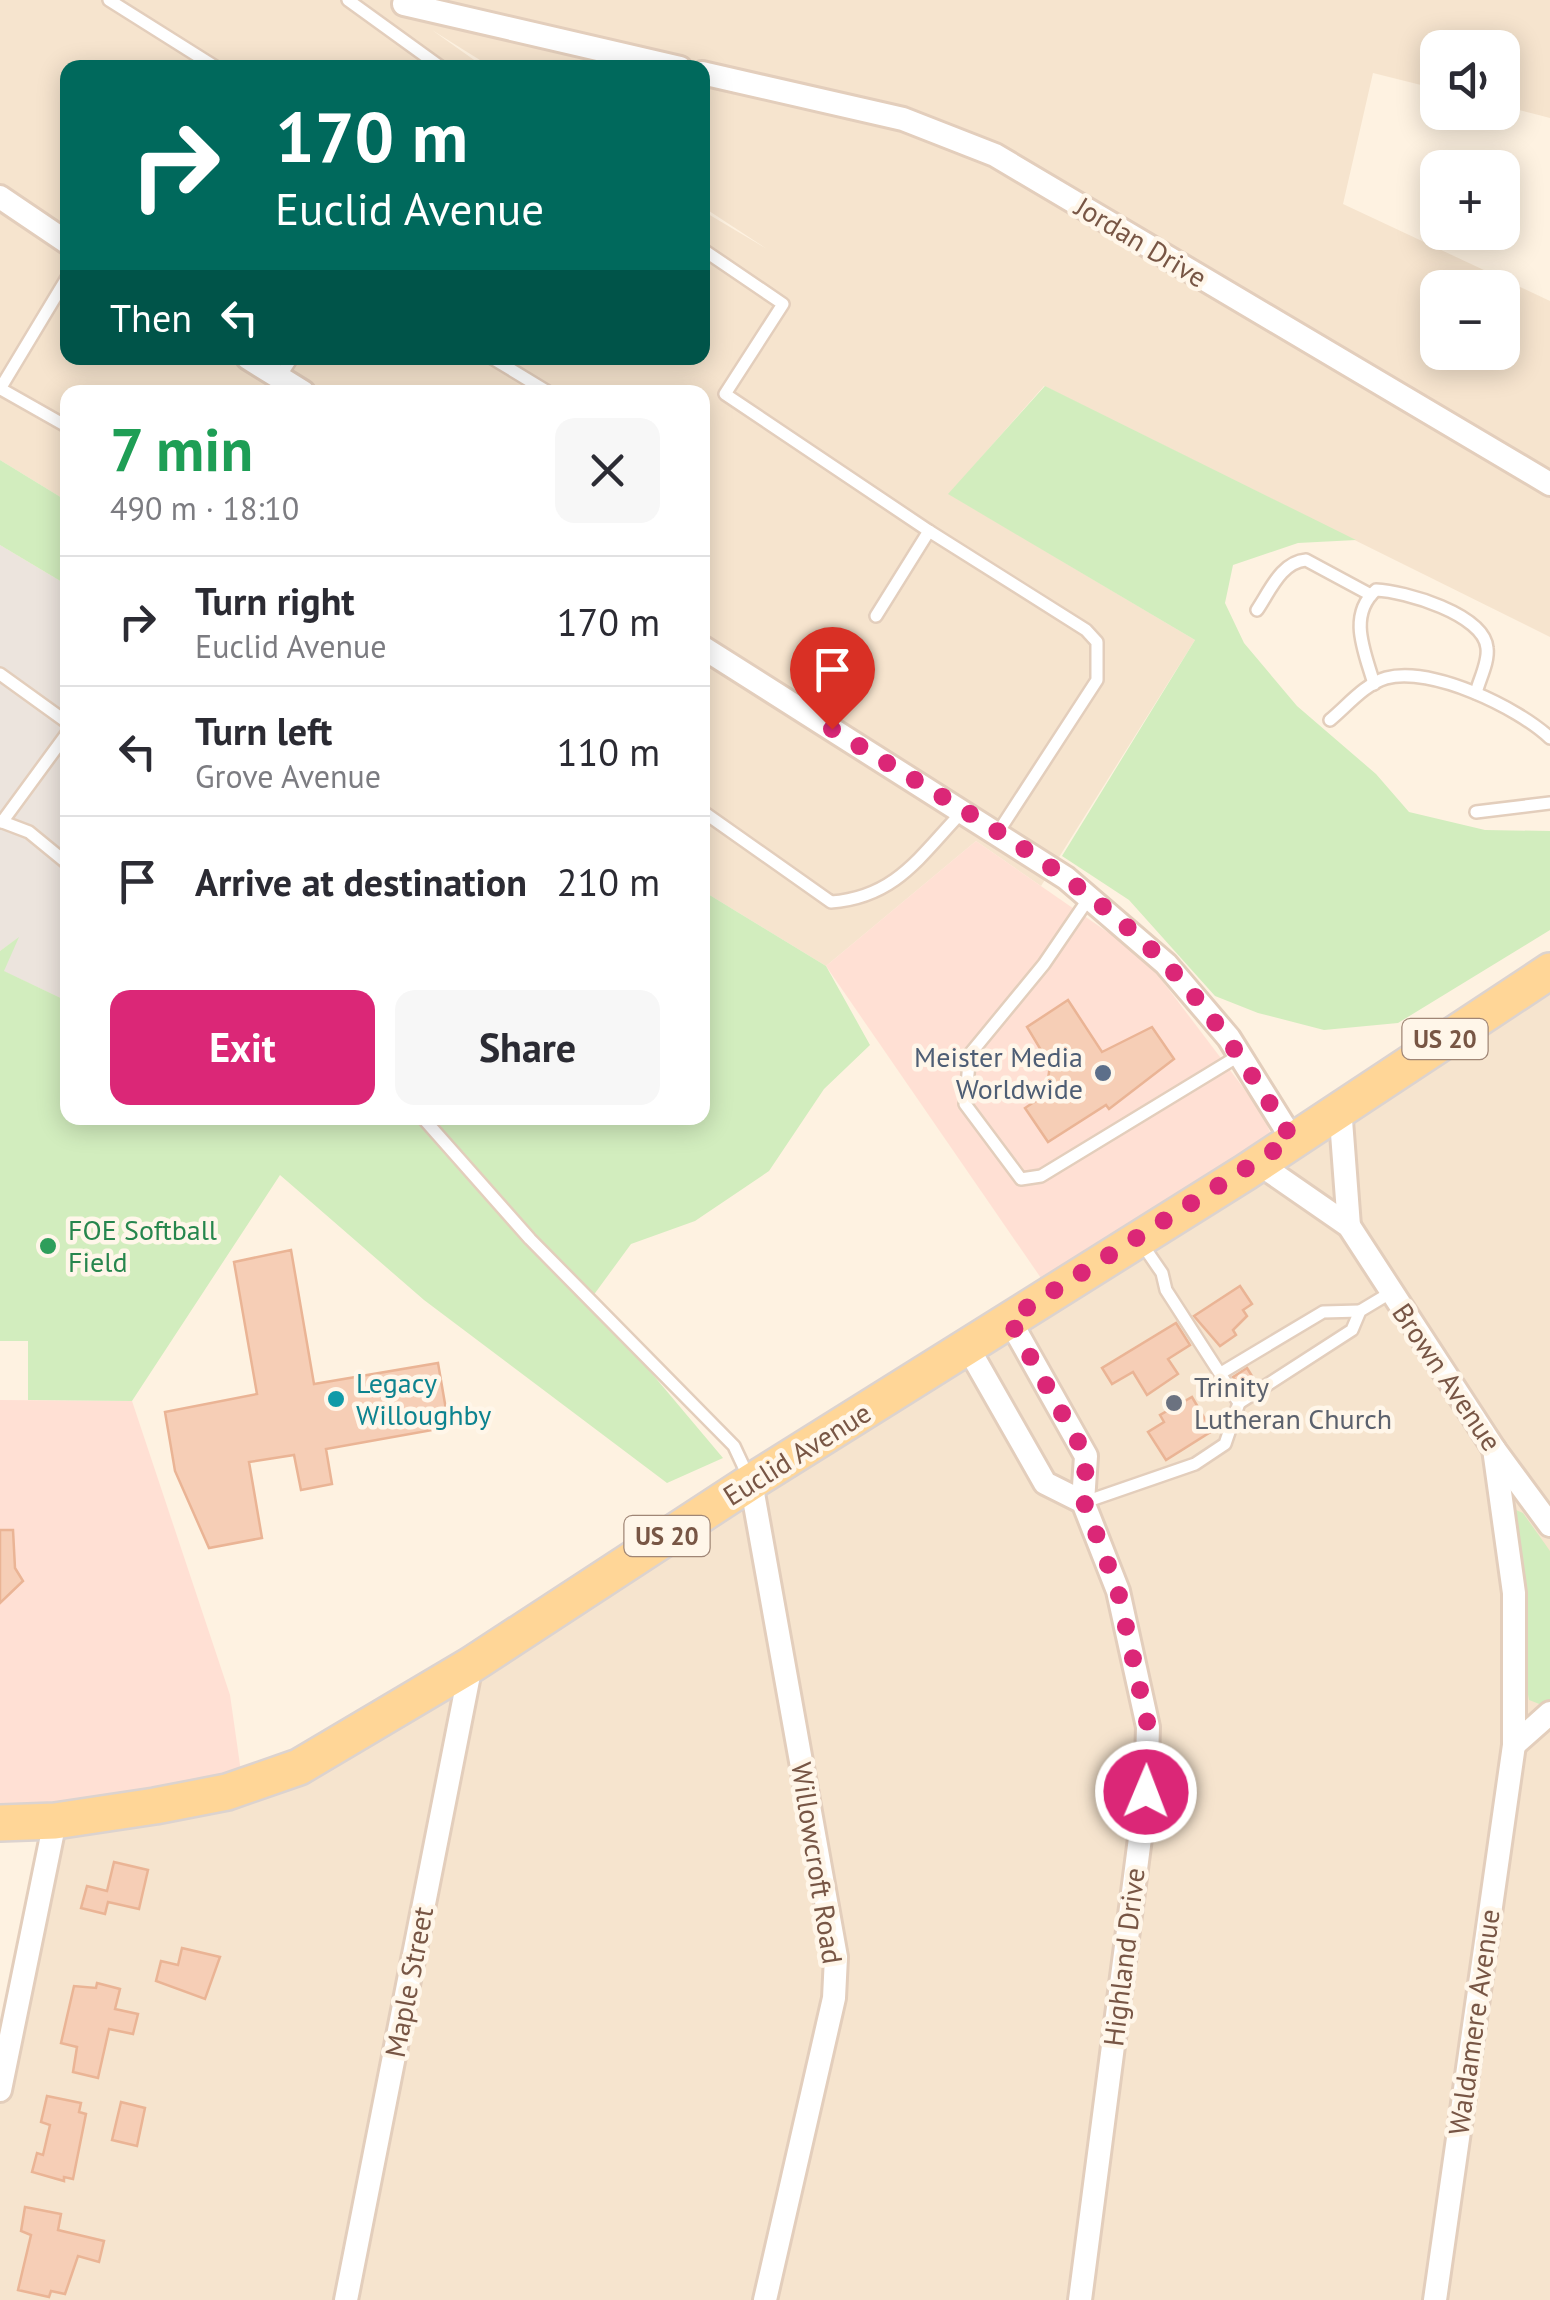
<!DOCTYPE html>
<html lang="en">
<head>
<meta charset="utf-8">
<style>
	:root { --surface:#fff; --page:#f7f7f7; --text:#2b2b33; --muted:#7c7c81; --line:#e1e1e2; --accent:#db2777 }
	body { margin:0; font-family:"PT Sans",sans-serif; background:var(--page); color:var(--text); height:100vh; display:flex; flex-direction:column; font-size:38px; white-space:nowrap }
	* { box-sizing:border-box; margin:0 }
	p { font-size:32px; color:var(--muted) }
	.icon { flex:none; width:55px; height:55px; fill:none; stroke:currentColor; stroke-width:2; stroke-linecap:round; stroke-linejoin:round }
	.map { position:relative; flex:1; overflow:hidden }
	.details { position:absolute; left:60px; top:385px; width:650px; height:740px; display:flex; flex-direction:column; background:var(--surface); border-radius:20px; box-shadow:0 5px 25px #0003 }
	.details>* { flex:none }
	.banner { position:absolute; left:60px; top:60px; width:650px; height:305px; border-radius:20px; box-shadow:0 5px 25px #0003; background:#00695c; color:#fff; overflow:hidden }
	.controls { position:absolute; left:1420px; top:30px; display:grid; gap:20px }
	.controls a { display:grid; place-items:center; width:100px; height:100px; border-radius:20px; background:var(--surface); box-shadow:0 5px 25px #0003; font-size:50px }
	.pin { position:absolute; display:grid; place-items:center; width:85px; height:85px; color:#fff; margin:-102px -42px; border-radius:50% 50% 50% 0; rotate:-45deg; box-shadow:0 0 10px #0007 }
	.pin .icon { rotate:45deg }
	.me { position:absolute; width:110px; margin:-55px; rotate:1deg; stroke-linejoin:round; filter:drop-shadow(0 0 8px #0008) }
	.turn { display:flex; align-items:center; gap:35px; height:210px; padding:0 50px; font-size:45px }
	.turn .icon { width:130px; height:130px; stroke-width:2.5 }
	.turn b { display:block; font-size:70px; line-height:85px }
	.then { display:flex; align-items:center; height:95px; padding:0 50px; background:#0003; gap:20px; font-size:38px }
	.round { display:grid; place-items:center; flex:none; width:105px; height:105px; border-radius:20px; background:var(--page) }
	.headline { display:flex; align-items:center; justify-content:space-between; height:170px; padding:0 50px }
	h1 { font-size:60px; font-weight:600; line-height:75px; color:#1e9e55 }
	.primary-button { display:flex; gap:20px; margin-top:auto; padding:20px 50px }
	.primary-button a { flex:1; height:115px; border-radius:20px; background:var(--accent); color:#fff; font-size:40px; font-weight:600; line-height:115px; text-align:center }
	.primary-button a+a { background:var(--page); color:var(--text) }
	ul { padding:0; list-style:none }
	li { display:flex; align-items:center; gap:30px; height:130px; padding:0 50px; border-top:2px solid var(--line) }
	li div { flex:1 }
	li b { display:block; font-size:38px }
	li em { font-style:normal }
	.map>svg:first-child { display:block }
	.residential { fill:#f6e4ce; fill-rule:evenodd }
	.commercial { fill:#ffe0d4 }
	.industrial { fill:#ece4dd }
	.green { fill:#d2edbe }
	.building { fill:#f6ceb6; stroke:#eab495; stroke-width:2.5 }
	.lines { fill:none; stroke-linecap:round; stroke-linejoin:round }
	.service-casing { stroke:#e3cebc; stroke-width:16 }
	.minor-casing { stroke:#e3cebc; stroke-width:28 }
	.primary-casing { stroke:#dcd3cf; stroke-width:40 }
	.service { stroke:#fff; stroke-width:11 }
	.minor { stroke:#fff; stroke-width:22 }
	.primary { stroke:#ffd697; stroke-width:35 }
	.route { stroke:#db2777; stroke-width:18; stroke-dasharray:0 32.4 }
	.service-dot { fill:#5c6f8a; stroke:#fff6e9; stroke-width:4 }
	.leisure-dot { fill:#2e9e5b; stroke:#fff6e9; stroke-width:4 }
	.culture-dot { fill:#0f9aa8; stroke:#fff6e9; stroke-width:4 }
	.worship-dot { fill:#6b7280; stroke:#fff6e9; stroke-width:4 }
	.labels { text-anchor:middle; stroke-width:9; stroke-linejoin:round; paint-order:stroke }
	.shield { fill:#fff6e9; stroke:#a08676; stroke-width:2.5 }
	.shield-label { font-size:25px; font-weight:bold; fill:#785645 }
	.street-label { font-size:28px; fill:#785645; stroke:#fff6e9 }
	.service-label { font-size:28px; fill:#4e5e75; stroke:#fff6e9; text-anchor:end }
	.leisure-label { font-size:28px; fill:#27864d; stroke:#fff6e9; text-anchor:start }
	.culture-label { font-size:28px; fill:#0d838f; stroke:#fff6e9; text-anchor:start }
	.worship-label { font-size:28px; fill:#5b616d; stroke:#fff6e9; text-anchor:start }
</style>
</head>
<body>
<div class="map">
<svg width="1550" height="2300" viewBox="0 0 1550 2300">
	<rect width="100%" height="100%" fill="#fef2e1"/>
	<g class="residential">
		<path d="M0,0H1550V118L1503,106L1502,48H1438L1437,89L1373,73L1343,204L1550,301V637L1044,386L949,494L1195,640L1041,886L976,841L826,966L703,891L702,392H68L67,501L0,460ZM432,30L491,67L702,68L703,207L767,249L703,211L702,358H68V68L484,67ZM1438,288H1502V352H1438Z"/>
		<polygon points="1550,977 1550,2300 0,2300 0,2056 59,1826 227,1795"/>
	</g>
	<g class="commercial">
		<polygon points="976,841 1145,958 1261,1111 1273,1139 1043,1281 826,966"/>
		<polygon points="0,1400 132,1401 230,1695 242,1779 0,1814"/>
	</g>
	<polygon class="industrial" points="0,545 67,585 67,1001 3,971 17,939 0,951"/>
	<g class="green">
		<polygon points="1045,386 1356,540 1298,543 1233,565 1225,603 1244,643 1297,706 1376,774 1409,812 1485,830 1550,831 1550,930 1398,1023 1324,1030 1258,1013 1215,996 1129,900 1062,856 1195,640 948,494"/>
		<polygon points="0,460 67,501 67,585 0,545"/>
		<polygon points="703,891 826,966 870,1045 824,1089 769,1171 695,1221 631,1244 590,1300 723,1458 667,1483 424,1300 280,1175 132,1401 28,1400 28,1341 0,1341 0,951 19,937 4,971 67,1001 68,1118 702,1118"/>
		<polygon points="1516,1510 1523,1513 1550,1551 1550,1702 1542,1705 1529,1700 1527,1689 1528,1609 1514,1527"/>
	</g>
	<g class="building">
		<polygon points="1068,1000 1102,1052 1152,1027 1174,1059 1109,1109 1106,1105 1048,1142 1025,1108 1046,1094 1050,1065 1027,1027"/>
		<polygon points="291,1250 314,1384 438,1363 449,1427 326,1449 332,1484 301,1490 294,1455 249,1462 262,1538 209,1548 175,1471 165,1412 257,1394 234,1262"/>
		<polygon points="1240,1286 1252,1304 1243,1310 1247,1316 1233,1330 1236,1335 1220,1346 1194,1316"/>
		<polygon points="1176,1323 1190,1345 1168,1359 1178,1374 1147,1395 1133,1372 1112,1384 1102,1368"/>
		<polygon points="1247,1368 1255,1381 1242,1390 1233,1377"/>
		<polygon points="1192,1397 1212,1431 1166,1460 1148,1432 1164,1422 1160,1415"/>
		<polygon points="0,1530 13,1530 15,1568 23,1581 0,1603"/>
		<polygon points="114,1862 148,1870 139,1909 108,1902 105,1914 81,1908 87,1886 107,1891"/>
		<polygon points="182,1948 220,1957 205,1999 156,1981 161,1961 178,1965"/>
		<polygon points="97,1983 120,1989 115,2009 138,2014 133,2034 109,2029 98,2078 73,2072 77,2047 61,2043 74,1986 96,1988"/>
		<polygon points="47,2096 81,2103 79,2112 86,2114 73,2179 64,2177 64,2181 32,2172 37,2153 43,2155 50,2125 41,2122"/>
		<polygon points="121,2102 145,2108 137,2146 112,2140"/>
		<polygon points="25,2207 61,2214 58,2230 104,2241 99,2262 78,2256 65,2294 51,2291 49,2297 18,2290 31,2235 21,2231"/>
	</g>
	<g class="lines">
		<g class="service-casing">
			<g id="service">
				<polyline points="109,0 217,68"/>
				<polyline points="348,0 442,68"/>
				<polyline points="702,249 783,304 725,394 929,531 1086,630 1097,642 1097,680 997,834"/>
				<polyline points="492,358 548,392"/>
				<polyline points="279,378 292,358"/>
				<polyline points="0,389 68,276"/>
				<polyline points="1,389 68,427"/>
				<path d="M1257,610C1270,591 1281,562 1306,560L1371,595"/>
				<polyline points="876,616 929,531"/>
				<polyline points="0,674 68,723"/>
				<path d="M1374,684C1365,652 1347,616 1376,590C1404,591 1484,614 1487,648C1489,662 1479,680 1476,693"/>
				<path d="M1330,720C1347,706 1365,684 1386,678C1431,666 1517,707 1550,738"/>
				<path d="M702,811L831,902C896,897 920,856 962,812"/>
				<polyline points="1476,812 1550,803"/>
				<polyline points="0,821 29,832 68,864"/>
				<polyline points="2,822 68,732"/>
				<polyline points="1089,898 1044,964 970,1054 965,1104 1021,1179 1041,1176 1240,1055"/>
				<polyline points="423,1118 530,1239 734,1446 748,1476"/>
				<polyline points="1140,1241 1162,1273 1166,1290 1239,1403 1352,1330 1360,1311 1390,1293"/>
				<polyline points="1221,1373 1323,1312 1360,1311"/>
				<polyline points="1085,1502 1195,1464 1225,1444 1239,1403"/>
			</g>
		</g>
		<g class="minor-casing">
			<g id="minor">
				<polyline points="404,4 680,68"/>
				<polyline points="702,73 903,119 995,155 1550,484"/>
				<polyline points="0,197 68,243"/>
				<polyline points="248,358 303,392"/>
				<polyline points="702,647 1066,878 1166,964 1229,1038 1292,1139"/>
				<polyline points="1340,1107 1349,1226"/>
				<polyline points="1258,1163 1349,1226 1494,1449 1550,1525"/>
				<polyline points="1009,1319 1086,1456 1083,1502 1118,1591 1148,1727 1146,1792 1080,2300"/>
				<polyline points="967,1346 1045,1483 1083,1502"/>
				<polyline points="751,1482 836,1957 834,1998 765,2300"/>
				<polyline points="1514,1745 1550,1713"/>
				<polyline points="0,2090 55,1821"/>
				<polyline points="346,2300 471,1665"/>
				<polyline points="1435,2300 1514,1745 1514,1593 1494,1449"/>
			</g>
		</g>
		<g class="primary-casing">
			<polyline id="primary" points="0,1823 55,1821 155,1806 227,1792 299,1767 471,1665 751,1482 1246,1172 1550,971"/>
		</g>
		<use href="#service" class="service"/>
		<use href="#minor" class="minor"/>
		<use href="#primary" class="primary"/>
	</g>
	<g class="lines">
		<path class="route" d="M832,729C946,801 1074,868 1168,966C1218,1019 1254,1078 1292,1139L1009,1319L1086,1456L1084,1502L1118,1591L1148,1726L1146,1792"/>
	</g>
	<circle class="service-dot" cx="1103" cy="1073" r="10"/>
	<circle class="leisure-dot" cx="48" cy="1246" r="10"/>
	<circle class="culture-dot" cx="336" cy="1399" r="10"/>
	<circle class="worship-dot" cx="1174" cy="1403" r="10"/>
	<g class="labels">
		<g class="shield">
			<rect x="1402.5" y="1019" width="85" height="40" rx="8"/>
			<rect x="624.5" y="1516" width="85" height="40" rx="8"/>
		</g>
		<g class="shield-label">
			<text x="1445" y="1048">US 20</text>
			<text x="667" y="1545">US 20</text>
		</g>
		<g class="street-label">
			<text transform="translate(1141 242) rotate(31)" y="10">Jordan Drive</text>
			<text transform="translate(1447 1377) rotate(56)" y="10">Brown Avenue</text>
			<text transform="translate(797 1454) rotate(-32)" y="10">Euclid Avenue</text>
			<text transform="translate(817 1863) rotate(81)" y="10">Willowcroft Road</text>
			<text transform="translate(1124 1957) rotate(-83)" y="10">Highland Drive</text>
			<text transform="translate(409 1982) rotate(-79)" y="10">Maple Street</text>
			<text transform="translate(1474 2022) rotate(-82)" y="10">Waldamere Avenue</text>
		</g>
		<g class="service-label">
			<text x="1083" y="1067">Meister Media<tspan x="1083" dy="32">Worldwide</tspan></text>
		</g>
		<g class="leisure-label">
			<text x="68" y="1240">FOE Softball<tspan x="68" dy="32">Field</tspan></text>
		</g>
		<g class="culture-label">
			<text x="356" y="1393">Legacy<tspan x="356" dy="32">Willoughby</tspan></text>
		</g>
		<g class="worship-label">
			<text x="1194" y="1397">Trinity<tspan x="1194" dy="32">Lutheran Church</tspan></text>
		</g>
	</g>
</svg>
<div class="controls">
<a><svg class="icon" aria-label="sound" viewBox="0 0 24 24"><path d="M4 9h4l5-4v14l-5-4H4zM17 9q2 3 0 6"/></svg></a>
<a>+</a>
<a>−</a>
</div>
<div class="pin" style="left:832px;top:729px;background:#d93025"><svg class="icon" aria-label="arrive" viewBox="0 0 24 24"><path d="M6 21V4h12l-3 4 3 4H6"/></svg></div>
<svg class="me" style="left:1146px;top:1792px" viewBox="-20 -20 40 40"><circle r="17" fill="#db2777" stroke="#fff" stroke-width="3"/><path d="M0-11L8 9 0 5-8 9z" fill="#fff"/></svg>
<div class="banner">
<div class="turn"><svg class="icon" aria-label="right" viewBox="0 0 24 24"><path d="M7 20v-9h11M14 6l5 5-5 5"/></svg><div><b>170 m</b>Euclid Avenue</div></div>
<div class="then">Then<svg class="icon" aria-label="left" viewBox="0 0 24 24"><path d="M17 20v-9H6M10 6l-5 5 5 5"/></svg></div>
</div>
<section class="details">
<div class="headline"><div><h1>7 min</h1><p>490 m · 18:10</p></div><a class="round"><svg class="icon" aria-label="close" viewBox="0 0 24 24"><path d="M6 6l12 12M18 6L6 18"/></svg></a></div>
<ul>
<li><svg class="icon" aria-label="right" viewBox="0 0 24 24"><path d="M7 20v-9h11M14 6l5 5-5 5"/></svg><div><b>Turn right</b><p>Euclid Avenue</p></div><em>170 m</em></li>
<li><svg class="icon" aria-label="left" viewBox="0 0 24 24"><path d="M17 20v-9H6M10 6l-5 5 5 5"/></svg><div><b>Turn left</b><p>Grove Avenue</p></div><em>110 m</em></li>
<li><svg class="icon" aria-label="arrive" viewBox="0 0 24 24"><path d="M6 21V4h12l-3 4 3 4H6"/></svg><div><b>Arrive at destination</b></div><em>210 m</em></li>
</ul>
<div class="primary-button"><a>Exit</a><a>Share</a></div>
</section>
</div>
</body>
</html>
